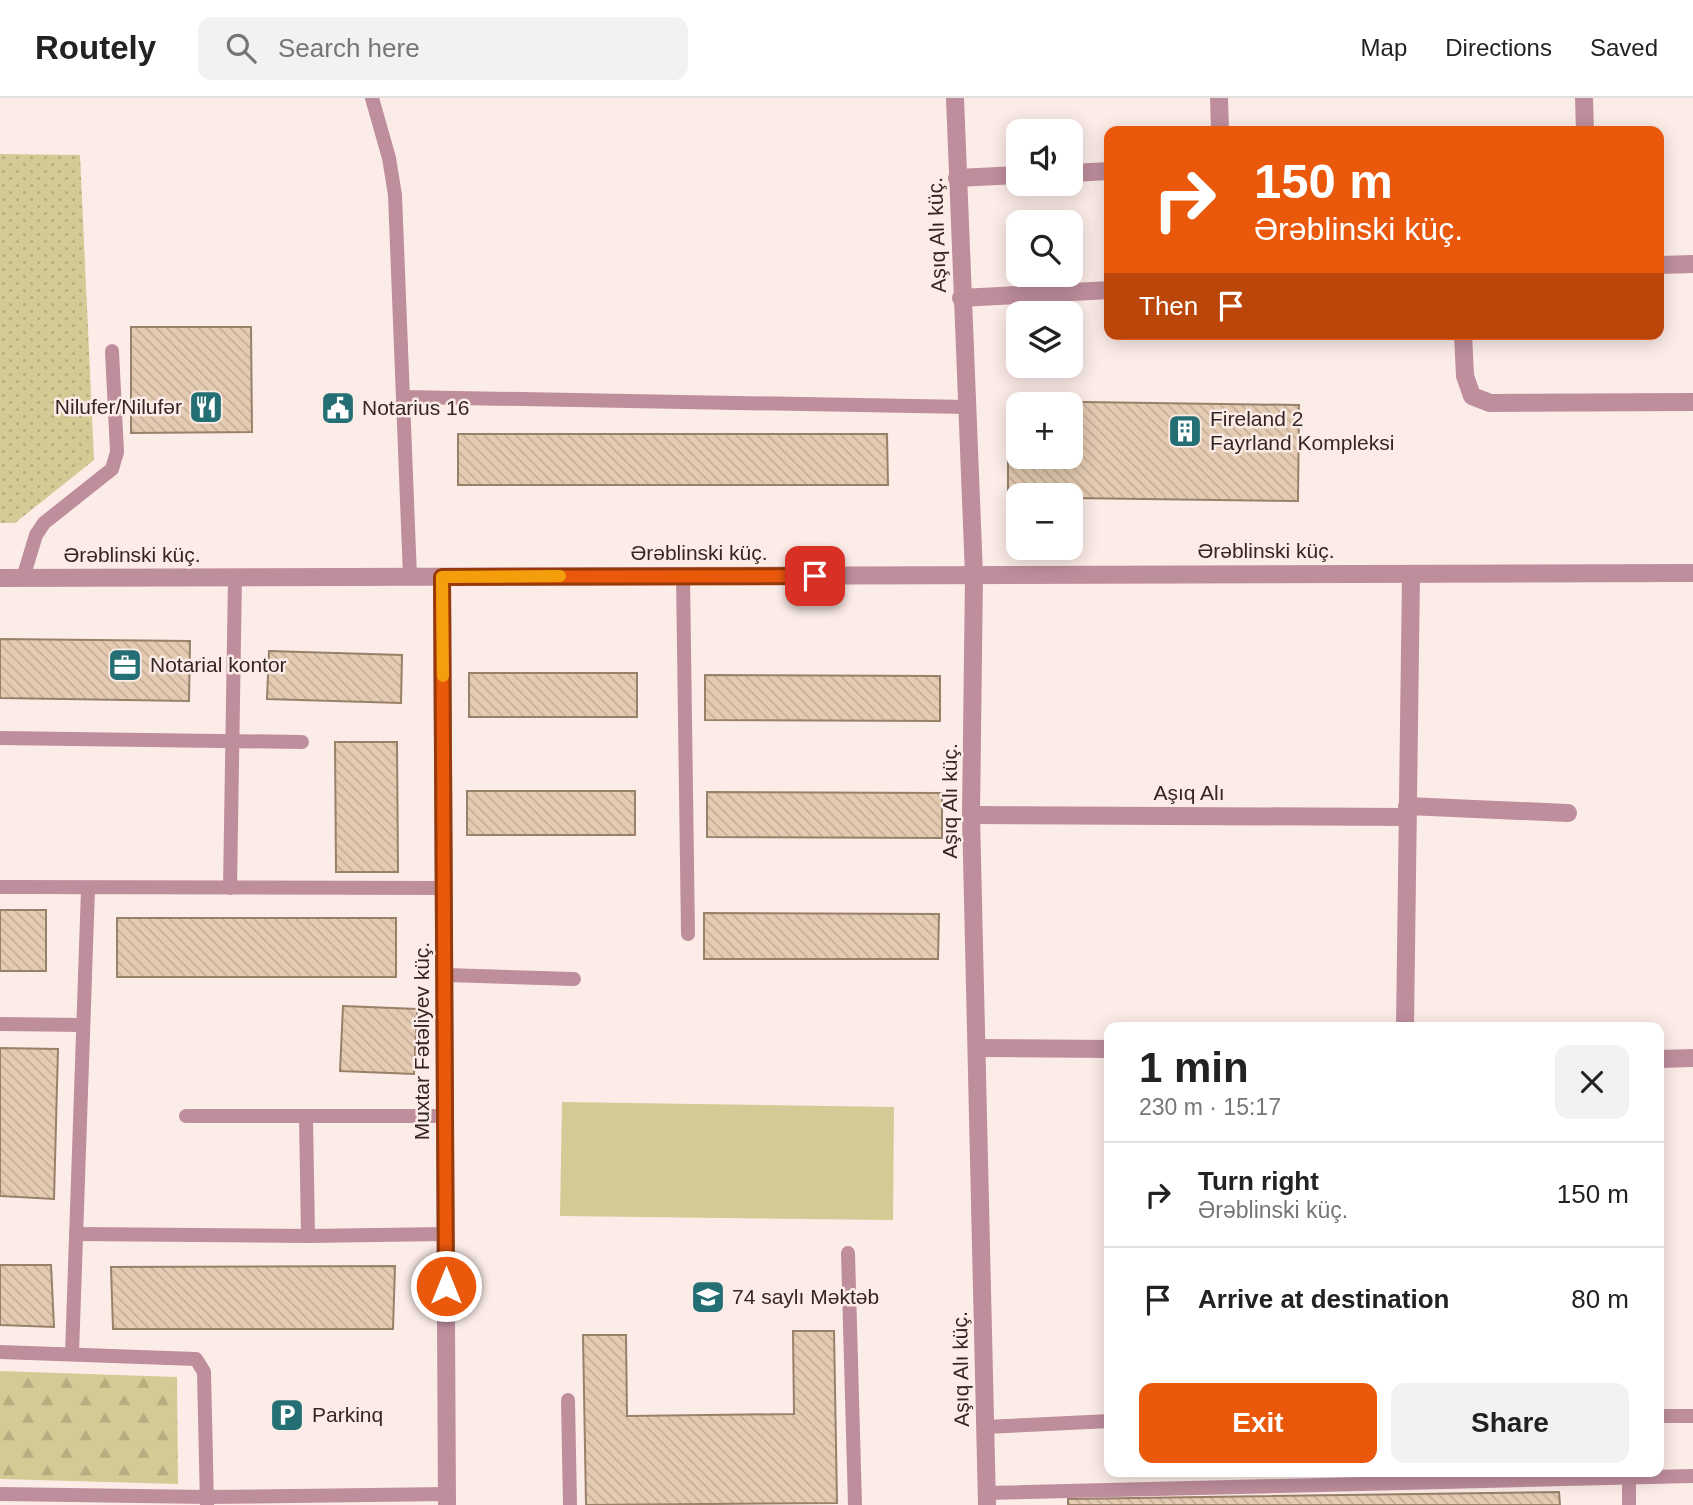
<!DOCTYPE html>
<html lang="en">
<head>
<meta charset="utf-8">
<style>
	:root { --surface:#fff; --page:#f2f2f2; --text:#222; --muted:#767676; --line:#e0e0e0; --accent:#ea580c }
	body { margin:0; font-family:Arial,sans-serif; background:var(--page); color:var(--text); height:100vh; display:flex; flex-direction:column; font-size:26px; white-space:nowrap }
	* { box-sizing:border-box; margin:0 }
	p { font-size:23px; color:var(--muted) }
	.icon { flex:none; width:38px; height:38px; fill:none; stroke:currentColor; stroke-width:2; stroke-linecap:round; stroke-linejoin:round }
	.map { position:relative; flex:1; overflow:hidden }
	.panel { position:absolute; left:1104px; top:924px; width:560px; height:455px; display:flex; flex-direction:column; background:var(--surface); border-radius:14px; box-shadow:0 4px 18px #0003 }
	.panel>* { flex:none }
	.top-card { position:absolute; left:1104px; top:28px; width:560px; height:214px; border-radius:14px; box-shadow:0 4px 18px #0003; background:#ea580c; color:#fff; overflow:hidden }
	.fabs { position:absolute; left:1006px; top:21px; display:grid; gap:14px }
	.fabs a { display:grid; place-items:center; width:77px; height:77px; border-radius:14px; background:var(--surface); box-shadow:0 4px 18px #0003; font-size:35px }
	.pin { position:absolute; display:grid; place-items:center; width:60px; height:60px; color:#fff; margin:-30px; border-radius:14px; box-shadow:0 4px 10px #0006 }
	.me { position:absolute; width:77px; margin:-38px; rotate:0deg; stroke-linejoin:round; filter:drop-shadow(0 0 5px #0008) }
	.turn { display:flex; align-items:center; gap:24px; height:147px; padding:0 35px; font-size:32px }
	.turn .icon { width:91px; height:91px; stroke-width:2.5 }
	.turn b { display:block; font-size:49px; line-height:60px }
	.then { display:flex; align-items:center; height:66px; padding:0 35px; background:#0003; gap:14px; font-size:26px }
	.round { display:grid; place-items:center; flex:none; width:74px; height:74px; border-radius:14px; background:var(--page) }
	.head { display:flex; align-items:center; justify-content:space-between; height:119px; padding:0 35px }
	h1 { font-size:42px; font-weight:600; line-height:52px }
	.action { display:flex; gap:14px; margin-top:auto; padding:14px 35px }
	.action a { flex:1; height:80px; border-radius:14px; background:var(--accent); color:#fff; font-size:28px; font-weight:600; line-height:80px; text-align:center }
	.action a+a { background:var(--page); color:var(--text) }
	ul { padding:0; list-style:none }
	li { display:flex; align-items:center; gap:21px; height:105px; padding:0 35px; border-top:2px solid var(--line) }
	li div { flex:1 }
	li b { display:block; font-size:26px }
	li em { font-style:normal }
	header { display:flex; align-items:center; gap:42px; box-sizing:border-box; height:98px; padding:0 35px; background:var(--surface); border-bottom:2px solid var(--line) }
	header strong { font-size:33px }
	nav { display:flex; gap:38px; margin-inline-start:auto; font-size:24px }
	.search { width:490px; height:63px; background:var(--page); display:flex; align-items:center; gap:18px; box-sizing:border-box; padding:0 24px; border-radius:14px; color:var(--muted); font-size:26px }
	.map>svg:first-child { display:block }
	.grass { fill:url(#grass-dots) }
	.forest { fill:url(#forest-firs) }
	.garden { fill:#d3cb95 }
	.building { fill:url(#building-back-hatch); stroke:#988069; stroke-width:2; fill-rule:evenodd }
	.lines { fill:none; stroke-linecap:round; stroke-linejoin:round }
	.lane { stroke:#bf8e9d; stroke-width:14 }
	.street { stroke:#bf8e9d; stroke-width:18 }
	.route-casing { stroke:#983908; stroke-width:18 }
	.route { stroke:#ea580c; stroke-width:12 }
	.slow { stroke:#f59e0b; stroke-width:12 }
	.labels { text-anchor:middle; stroke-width:5; stroke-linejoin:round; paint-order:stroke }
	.street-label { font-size:21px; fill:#342623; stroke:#fcece8 }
	.poi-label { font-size:21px; fill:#342623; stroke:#fcece8; text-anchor:start }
</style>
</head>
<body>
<header>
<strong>Routely</strong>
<div class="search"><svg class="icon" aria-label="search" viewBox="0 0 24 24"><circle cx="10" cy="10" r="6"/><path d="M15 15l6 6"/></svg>Search here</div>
<nav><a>Map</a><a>Directions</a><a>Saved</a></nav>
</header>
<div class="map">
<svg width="1693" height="1407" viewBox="0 0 1693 1407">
	<defs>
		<pattern id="grass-dots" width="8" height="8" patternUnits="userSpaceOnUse" patternTransform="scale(1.75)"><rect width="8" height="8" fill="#d3cb95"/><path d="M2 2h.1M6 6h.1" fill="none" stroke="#b6ae80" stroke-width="1.8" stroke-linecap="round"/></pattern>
		<pattern id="forest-firs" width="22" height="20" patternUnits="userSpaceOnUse" patternTransform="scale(1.75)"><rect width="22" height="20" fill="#d3cb95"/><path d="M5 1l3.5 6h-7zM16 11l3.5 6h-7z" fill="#b6ae80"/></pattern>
		<pattern id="building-back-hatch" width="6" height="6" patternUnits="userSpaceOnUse" patternTransform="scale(1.75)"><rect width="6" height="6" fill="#e5cbb2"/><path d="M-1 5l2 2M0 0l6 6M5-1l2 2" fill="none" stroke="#c5ae99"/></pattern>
	</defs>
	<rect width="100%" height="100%" fill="#fcece8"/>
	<polygon class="grass" points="0,56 80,57 94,362 15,425 0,425"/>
	<polygon class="forest" points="0,1273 177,1279 178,1386 0,1381"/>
	<polygon class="garden" points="562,1004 894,1009 893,1122 560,1118"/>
	<g class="building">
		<polygon points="131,229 251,229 252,334 131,335"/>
		<path d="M1008,303L1299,307L1298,403L1071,400V397L1008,399ZM1018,306H1071V359H1018Z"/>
		<polygon points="458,336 887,336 888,387 458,387"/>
		<polygon points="0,541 190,543 189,603 0,600"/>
		<polygon points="269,553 402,557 401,605 267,601"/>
		<rect x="469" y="575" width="168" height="44"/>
		<polygon points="705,577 940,578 940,623 705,622"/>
		<polygon points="335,644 397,644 398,774 336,774"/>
		<rect x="467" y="693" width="168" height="44"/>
		<polygon points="707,694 942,695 942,740 707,739"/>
		<rect x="0" y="812" width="46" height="61"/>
		<polygon points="704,815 939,816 938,861 704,861"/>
		<rect x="117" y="820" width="279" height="59"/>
		<polygon points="343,908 417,911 414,976 340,973"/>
		<polygon points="0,950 58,951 54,1101 0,1098"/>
		<polygon points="0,1167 51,1167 54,1229 0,1227"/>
		<polygon points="395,1168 393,1231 113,1231 111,1169"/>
		<polygon points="793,1233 834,1233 837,1405 586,1407 583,1237 626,1237 627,1318 794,1316"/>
		<polygon points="1559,1394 1560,1407 1068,1407 1068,1401"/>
	</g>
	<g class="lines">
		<g class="lane">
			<polyline points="372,0 389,60 395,97 410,479"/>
			<polyline points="403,299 968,309"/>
			<polyline points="683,478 688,836"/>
			<polyline points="23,480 36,437 44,425 112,371 117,354 112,253"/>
			<polyline points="0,640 302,644"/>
			<polyline points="0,789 444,790"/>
			<polyline points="230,790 235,479"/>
			<polyline points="445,877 574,881"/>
			<polyline points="0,926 83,927"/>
			<polyline points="186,1018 445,1018"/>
			<polyline points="306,1019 308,1138"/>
			<polyline points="76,1136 308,1138 446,1136"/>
			<polyline points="848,1155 855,1407"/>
			<polyline points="0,1254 196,1261 204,1274 207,1407"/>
			<polyline points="72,1256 88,791"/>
			<polyline points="568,1302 570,1407"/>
			<polyline points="1659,1318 1693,1318"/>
			<polyline points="985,1329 1110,1323"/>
			<polyline points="1629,1374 1629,1407"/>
			<polyline points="986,1395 1693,1378"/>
			<polyline points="0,1396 207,1399 447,1396"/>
		</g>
		<g class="street">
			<polyline points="955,0 974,477 971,717 987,1407"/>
			<polyline points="1219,0 1220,33"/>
			<polyline points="1584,0 1585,33"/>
			<polyline points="1071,75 1110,73"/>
			<polyline points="957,80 1018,77"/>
			<polyline points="1659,167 1693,166"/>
			<polyline points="961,200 1110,192"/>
			<polyline points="1463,236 1465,278 1472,298 1490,305 1693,304"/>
			<polyline points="442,479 447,1407"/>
			<polyline points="0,480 1693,475"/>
			<polyline points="1407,708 1568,715"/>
			<polyline points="971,717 1407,719"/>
			<polyline points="1405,929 1411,476"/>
			<polyline points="977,950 1110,951"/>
			<polyline points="1659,961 1693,960"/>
		</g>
	</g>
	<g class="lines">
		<g class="route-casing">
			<polyline id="route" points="446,1188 442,479 815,478"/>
		</g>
		<use href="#route" class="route"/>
		<polyline class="slow" points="443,578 442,479 560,478"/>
	</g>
	<defs>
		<g id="restaurant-square" transform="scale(1.75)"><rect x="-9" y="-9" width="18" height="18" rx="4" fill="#246f74" stroke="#fcece8"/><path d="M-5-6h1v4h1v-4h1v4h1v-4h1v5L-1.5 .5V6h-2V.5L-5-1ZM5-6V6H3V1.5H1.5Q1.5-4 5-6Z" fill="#fff"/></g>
		<g id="civic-square" transform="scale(1.75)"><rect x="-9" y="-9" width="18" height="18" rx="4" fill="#246f74" stroke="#fcece8"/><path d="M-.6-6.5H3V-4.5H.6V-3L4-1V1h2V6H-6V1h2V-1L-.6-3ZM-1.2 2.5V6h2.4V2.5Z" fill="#fff"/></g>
		<g id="building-square" transform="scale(1.75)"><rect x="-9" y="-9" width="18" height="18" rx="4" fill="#246f74" stroke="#fcece8"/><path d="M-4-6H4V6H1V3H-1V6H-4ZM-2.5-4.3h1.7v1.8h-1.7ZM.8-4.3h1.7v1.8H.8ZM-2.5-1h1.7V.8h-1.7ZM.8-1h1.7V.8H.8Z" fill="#fff"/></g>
		<g id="office-square" transform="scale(1.75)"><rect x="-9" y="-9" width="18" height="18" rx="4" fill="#246f74" stroke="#fcece8"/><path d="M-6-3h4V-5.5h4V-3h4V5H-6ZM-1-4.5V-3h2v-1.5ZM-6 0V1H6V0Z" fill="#fff"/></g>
		<g id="school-square" transform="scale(1.75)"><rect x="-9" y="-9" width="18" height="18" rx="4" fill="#246f74" stroke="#fcece8"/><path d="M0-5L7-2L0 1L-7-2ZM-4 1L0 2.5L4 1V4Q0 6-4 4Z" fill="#fff"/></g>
		<g id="parking-square" transform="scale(1.75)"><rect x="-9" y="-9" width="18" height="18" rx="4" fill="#246f74" stroke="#fcece8"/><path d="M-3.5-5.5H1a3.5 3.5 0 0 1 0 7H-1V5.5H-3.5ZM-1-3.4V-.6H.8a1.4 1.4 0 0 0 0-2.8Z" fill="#fff"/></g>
	</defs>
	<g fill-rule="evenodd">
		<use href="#restaurant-square" x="206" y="309"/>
		<use href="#civic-square" x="338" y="310"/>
		<use href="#building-square" x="1185" y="333"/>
		<use href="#office-square" x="125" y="567"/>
		<use href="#school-square" x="708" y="1199"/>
		<use href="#parking-square" x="287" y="1317"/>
	</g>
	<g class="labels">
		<g class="street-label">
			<text transform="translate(937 137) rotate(-92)" y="7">Aşıq Alı küç.</text>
			<text x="1266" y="460">Ərəblinski küç.</text>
			<text x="699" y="462">Ərəblinski küç.</text>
			<text x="132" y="464">Ərəblinski küç.</text>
			<text x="1189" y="702">Aşıq Alı</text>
			<text transform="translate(950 703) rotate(-90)" y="7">Aşıq Alı küç.</text>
			<text transform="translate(422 943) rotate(-90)" y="7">Muxtar Fətəliyev küç.</text>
			<text transform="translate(961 1271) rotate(-91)" y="7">Aşıq Alı küç.</text>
		</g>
		<g class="poi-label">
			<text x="182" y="316" text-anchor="end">Nilufer/Nilufər</text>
			<text x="362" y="317">Notarius 16</text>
			<text x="1210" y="328">Fireland 2<tspan x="1210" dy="24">Fayrland Kompleksi</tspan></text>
			<text x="150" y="574">Notarial kontor</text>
			<text x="732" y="1206">74 saylı Məktəb</text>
			<text x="312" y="1324">Parkinq</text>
		</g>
	</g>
</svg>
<div class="fabs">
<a><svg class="icon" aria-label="sound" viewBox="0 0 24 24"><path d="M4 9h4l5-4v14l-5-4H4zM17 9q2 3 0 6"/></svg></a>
<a><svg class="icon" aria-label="search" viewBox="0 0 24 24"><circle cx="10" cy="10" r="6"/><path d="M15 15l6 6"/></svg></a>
<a><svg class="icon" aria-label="layers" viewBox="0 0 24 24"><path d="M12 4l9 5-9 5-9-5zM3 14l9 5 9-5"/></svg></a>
<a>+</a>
<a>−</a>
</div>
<div class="pin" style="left:815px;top:478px;background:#d93025"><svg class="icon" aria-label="arrive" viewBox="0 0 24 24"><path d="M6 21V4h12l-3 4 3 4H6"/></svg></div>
<svg class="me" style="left:446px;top:1188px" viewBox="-20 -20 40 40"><circle r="17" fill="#ea580c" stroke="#fff" stroke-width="3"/><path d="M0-11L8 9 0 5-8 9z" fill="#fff"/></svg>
<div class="top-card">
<div class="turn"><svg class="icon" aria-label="right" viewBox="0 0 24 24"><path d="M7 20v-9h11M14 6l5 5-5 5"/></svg><div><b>150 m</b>Ərəblinski küç.</div></div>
<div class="then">Then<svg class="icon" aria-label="arrive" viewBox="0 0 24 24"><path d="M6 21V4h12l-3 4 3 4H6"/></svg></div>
</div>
<section class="panel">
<div class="head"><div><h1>1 min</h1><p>230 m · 15:17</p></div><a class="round"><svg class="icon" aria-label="close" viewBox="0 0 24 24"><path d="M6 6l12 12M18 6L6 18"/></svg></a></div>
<ul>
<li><svg class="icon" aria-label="right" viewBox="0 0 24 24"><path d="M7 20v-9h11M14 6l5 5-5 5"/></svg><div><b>Turn right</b><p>Ərəblinski küç.</p></div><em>150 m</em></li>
<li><svg class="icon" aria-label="arrive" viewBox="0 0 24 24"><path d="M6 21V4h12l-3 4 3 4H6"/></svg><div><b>Arrive at destination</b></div><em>80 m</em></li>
</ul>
<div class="action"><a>Exit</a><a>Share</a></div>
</section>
</div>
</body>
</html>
